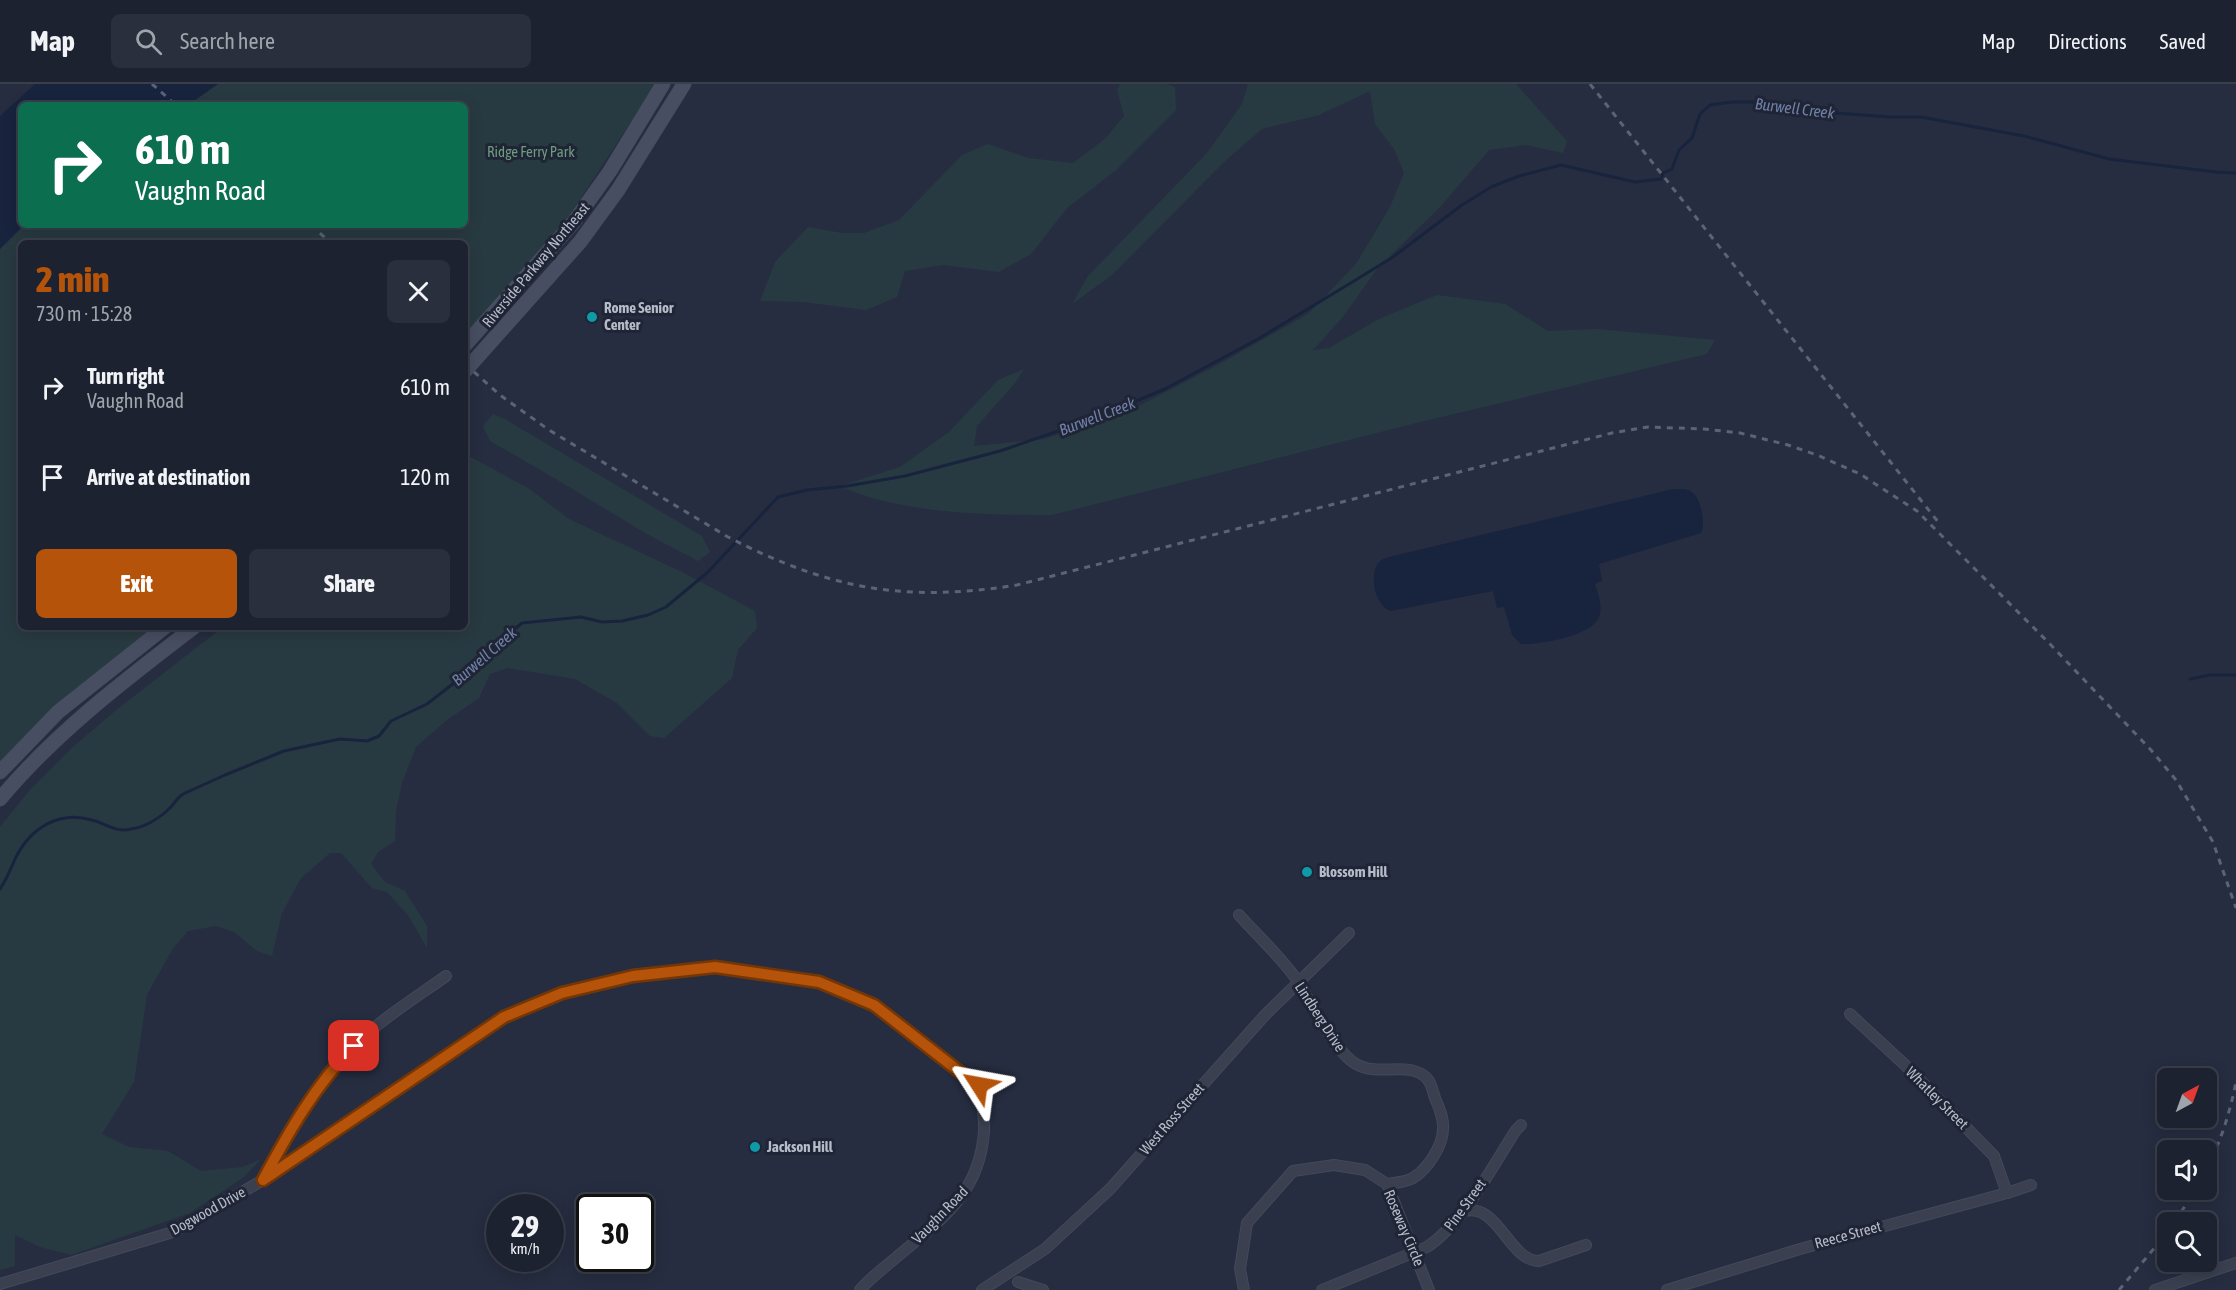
<!DOCTYPE html>
<html lang="en">
<head>
<meta charset="utf-8">
<style>
	:root { --surface:#1c2230; --page:#292f3c; --text:#f1f3f6; --muted:#a0a4ab; --line:#3a3f4c; --accent:#b45309 }
	body { margin:0; font-family:"Asap Condensed",sans-serif; background:var(--page); color:var(--text); height:100vh; display:flex; flex-direction:column; font-size:22px; white-space:nowrap }
	* { box-sizing:border-box; margin:0 }
	p { font-size:20px; color:var(--muted) }
	.icon { flex:none; width:33px; height:33px; fill:none; stroke:currentColor; stroke-width:2; stroke-linecap:round; stroke-linejoin:round }
	.map { position:relative; flex:1; overflow:hidden }
	.side { position:absolute; left:18px; top:156px; width:450px; height:390px; display:flex; flex-direction:column; background:var(--surface); border-radius:9px; box-shadow:0 3px 15px #0003,0 0 0 2px var(--line) }
	.side>* { flex:none }
	.hud { position:absolute; left:18px; top:18px; width:450px; height:126px; border-radius:9px; box-shadow:0 3px 15px #0003,0 0 0 2px var(--line); background:#0b6e4f; color:#fff; overflow:hidden }
	.needle { width:39px; rotate:41deg }
	.tools { position:absolute; left:2157px; top:984px; display:grid; gap:12px }
	.tools a { display:grid; place-items:center; width:60px; height:60px; border-radius:9px; background:var(--surface); box-shadow:0 3px 15px #0003,0 0 0 2px var(--line); font-size:30px }
	.speed { position:absolute; left:486px; top:1110px; display:flex; gap:12px; font-size:30px; font-weight:700; text-align:center }
	.speed>* { display:grid; place-content:center; width:78px; height:78px; border-radius:50%; background:var(--surface); box-shadow:0 3px 15px #0003,0 0 0 2px var(--line); line-height:1 }
	.speed small { font-size:15px; font-weight:400 }
	.speed .limit { border:3px solid #111; border-radius:9px; background:#fff; color:#111 }
	.pin { position:absolute; display:grid; place-items:center; width:51px; height:51px; color:#fff; margin:-26px; border-radius:12px; box-shadow:0 3px 9px #0006 }
	.me { position:absolute; width:66px; margin:-33px; rotate:304deg; stroke-linejoin:round; filter:drop-shadow(0 0 4px #0008) }
	.turn { display:flex; align-items:center; gap:21px; height:126px; padding:0 18px; font-size:27px }
	.turn .icon { width:78px; height:78px; stroke-width:2.5 }
	.turn b { display:block; font-size:42px; line-height:51px }
	.round { display:grid; place-items:center; flex:none; width:63px; height:63px; border-radius:9px; background:var(--page) }
	.headline { display:flex; align-items:center; justify-content:space-between; height:102px; padding:0 18px }
	h1 { font-size:36px; font-weight:800; line-height:45px; color:var(--accent) }
	.action { display:flex; gap:12px; margin-top:auto; padding:12px 18px }
	.action a { flex:1; height:69px; border-radius:9px; background:var(--accent); color:#fff; font-size:24px; font-weight:800; line-height:69px; text-align:center }
	.action a+a { background:var(--page); color:var(--text) }
	ul { padding:0; list-style:none }
	li { display:flex; align-items:center; gap:18px; height:90px; padding:0 18px }
	li div { flex:1 }
	li b { display:block; font-size:22px }
	li em { font-style:normal }
	header { display:flex; align-items:center; gap:36px; box-sizing:border-box; height:84px; padding:0 30px; background:var(--surface); border-bottom:2px solid var(--line) }
	header strong { font-size:28px }
	nav { display:flex; gap:33px; margin-inline-start:auto; font-size:21px }
	.search { width:420px; height:54px; background:var(--page); display:flex; align-items:center; gap:15px; box-sizing:border-box; padding:0 21px; border-radius:9px; color:var(--muted); font-size:22px }
	.map>svg:first-child { display:block }
	.green { fill:#283a41 }
	.water { fill:#18233e }
	.lines { fill:none; stroke-linecap:round; stroke-linejoin:round }
	.stream { stroke:#18233e; stroke-width:3 }
	.minor-casing { stroke:#434959; stroke-width:12 }
	.secondary-casing { stroke:#434959; stroke-width:15 }
	.minor { stroke:#3a4050; stroke-width:10 }
	.secondary { stroke:#484e62; stroke-width:14 }
	.rail { stroke:#5c6376; stroke-width:3; stroke-dasharray:6 6; stroke-linecap:butt }
	.route-casing { stroke:#753606; stroke-width:15 }
	.route { stroke:#b45309; stroke-width:10 }
	.culture-dot { fill:#0f9aa8; stroke:#1f2535; stroke-width:2 }
	.labels { text-anchor:middle; stroke-width:6; stroke-linejoin:round; paint-order:stroke }
	.park-label { font-size:15px; fill:#6e9b7e; stroke:#1f2535 }
	.street-label { font-size:15px; fill:#b6bbca; stroke:#1f2535 }
	.poi-label { font-size:15px; font-weight:bold; fill:#b6bbca; stroke:#1f2535; text-anchor:start }
	.water-label { font-size:16px; font-style:italic; fill:#7080a8; stroke:#1f2535 }
</style>
</head>
<body>
<header>
<strong>Map</strong>
<div class="search"><svg class="icon" aria-label="search" viewBox="0 0 24 24"><circle cx="10" cy="10" r="6"/><path d="M15 15l6 6"/></svg>Search here</div>
<nav><a>Map</a><a>Directions</a><a>Saved</a></nav>
</header>
<div class="map">
<svg width="2236" height="1206" viewBox="0 0 2236 1206">
	<rect width="100%" height="100%" fill="#262d40"/>
	<g class="green">
		<polygon points="218,0 656,0 565,138 465,252 465,159 21,159 21,543 155,543 73,607 27,650 0,679 0,165 24,141 465,141 465,21 188,21"/>
		<polygon points="1120,0 1166,0 1175,3 1176,26 1115,87 1067,124 1031,170 999,188 943,181 905,187 897,213 866,226 803,218 760,217 775,178 808,143 842,149 864,149 899,136 962,71 988,60 1028,74 1073,79 1106,54 1124,32 1117,6"/>
		<path d="M1248,0H1516L1567,57L1563,69L1526,61L1489,66L1441,122L1377,185L1342,234L1313,266L1329,264L1379,235L1437,211L1505,220L1548,247L1598,245L1715,256L1707,270L1420,338L1052,431C987,431 900,430 840,402L900,383L949,348L998,296L1024,285L1015,299L977,342L974,362L1045,355L1129,327L1214,283L1308,230L1356,180L1390,123L1404,89L1394,65L1375,40L1370,7L1319,31L1262,45L1224,78L1112,191L1072,220L1088,192L1207,69L1242,20Z"/>
		<polygon points="493,330 503,334 702,452 710,468 698,477 645,449 556,395 490,357 483,342"/>
		<polygon points="465,370 528,404 569,435 682,488 755,527 757,544 738,566 732,594 664,654 650,652 617,619 575,595 508,584 490,590 479,614 447,636 416,663 402,699 396,727 395,757 378,768 371,780 385,798 405,807 427,842 427,864 408,831 387,808 372,804 341,769 330,769 301,794 282,829 272,872 257,867 234,848 216,842 188,847 172,866 147,911 134,998 102,1050 129,1063 168,1067 201,1087 243,1083 261,1075 244,1093 190,1129 71,1171 40,1163 15,1151 15,1182 0,1186 0,743 29,707 73,663 115,627 223,543 465,543"/>
	</g>
	<g class="water">
		<polygon points="35,0 218,0 188,21 21,21 21,141 24,141 0,165 0,32"/>
		<path d="M1673,405C1680,405 1687,404 1692,408C1701,415 1706,439 1701,449L1599,480L1602,497L1595,500C1598,510 1603,522 1599,533C1592,552 1539,561 1521,560L1512,551L1504,523L1497,524L1493,507L1391,527C1376,522 1369,494 1377,481C1379,476 1384,475 1389,473Z"/>
	</g>
	<g class="lines">
		<g class="stream">
			<polyline points="2190,595 2210,591 2236,591"/>
			<path d="M0,805C7,795 11,784 16,773C31,744 59,726 92,736C105,739 116,749 131,745C145,743 160,734 171,723C175,718 177,714 183,710L225,691L284,667L340,655L367,657L379,652L391,637L427,620L463,592L482,572L522,539L581,533L602,538L622,537L648,531L666,523L708,488L778,413L807,406L847,402L905,392L1000,367L1093,335L1165,305L1258,255L1354,197L1393,173L1462,121L1491,103L1519,92L1561,81L1635,98L1661,95L1663,89L1672,85L1679,66L1692,54L1700,30L1710,21L1732,18H1751L1808,27L1890,33H1921L2024,52L2109,75L2216,88L2236,89"/>
		</g>
		<g class="minor-casing">
			<g id="minor">
				<path d="M1239,831C1257,851 1284,876 1299,899C1314,924 1325,950 1346,972C1370,998 1400,976 1423,991C1431,996 1432,1005 1435,1014C1439,1024 1444,1034 1443,1045C1443,1061 1428,1085 1413,1094C1406,1098 1395,1099 1387,1100"/>
				<polyline points="1850,930 1904,980 1994,1072 2007,1109"/>
				<path d="M264,1094C289,1048 316,996 354,961C382,935 415,914 446,892"/>
				<path d="M1461,1128C1498,1115 1508,1177 1539,1177L1586,1161"/>
				<polyline points="1018,1198 1043,1206"/>
				<path d="M0,1200L173,1148L263,1096L504,933L562,909L633,892L715,883L819,898L874,921L960,988L979,1001C981,1015 985,1032 984,1047C980,1109 942,1135 898,1172C885,1183 871,1193 860,1206"/>
				<polyline points="982,1206 1045,1165 1110,1105 1265,931 1349,849"/>
				<polyline points="1244,1206 1240,1185 1247,1139 1293,1087 1334,1081 1365,1086 1387,1100 1429,1206"/>
				<path d="M1322,1206L1427,1163C1463,1139 1492,1083 1516,1046L1521,1041"/>
				<polyline points="1667,1206 1800,1165 2007,1109 2031,1101"/>
				<polyline points="2155,1206 2236,1179"/>
			</g>
		</g>
		<g class="secondary-casing">
			<g id="secondary">
				<polyline points="465,261 573,139 610,87 663,0"/>
				<polyline points="465,287 580,158 618,106 684,0"/>
				<polyline points="0,688 58,628 165,543"/>
				<path d="M0,715C56,648 125,596 194,543"/>
			</g>
		</g>
		<use href="#minor" class="minor"/>
		<use href="#secondary" class="secondary"/>
		<g class="rail">
			<polyline points="152,0 176,21"/>
			<polyline points="1590,0 1939,439"/>
			<polyline points="311,141 331,159"/>
			<path d="M465,280L500,311L549,346L728,453C829,505 904,519 1017,501L1612,349L1648,343L1704,345L1740,349L1788,361L1817,371L1860,390L1917,427L2049,559L2151,666L2176,696L2213,758L2236,824"/>
			<path d="M2206,1085C2221,1058 2230,1028 2236,998"/>
			<polyline points="2175,1138 2195,1106"/>
			<polyline points="2119,1206 2168,1148"/>
		</g>
	</g>
	<g class="lines">
		<g class="route-casing">
			<path id="route" d="M354,962C316,1000 288,1049 263,1096L504,933L562,909L633,892L715,883L819,898L874,921L960,988L979,1001"/>
		</g>
		<use href="#route" class="route"/>
	</g>
	<g class="culture-dot">
		<circle cx="592" cy="233" r="6"/>
		<circle cx="1307" cy="788" r="6"/>
		<circle cx="755" cy="1063" r="6"/>
	</g>
	<g class="labels">
		<g class="park-label">
			<text x="531" y="73">Ridge Ferry Park</text>
		</g>
		<g class="street-label">
			<text transform="translate(536 181) rotate(-50)" y="5">Riverside Parkway Northeast</text>
			<text transform="translate(1320 933) rotate(57)" y="5">Lindberg Drive</text>
			<text transform="translate(1937 1014) rotate(45)" y="5">Whatley Street</text>
			<text transform="translate(1172 1035) rotate(-49)" y="5">West Ross Street</text>
			<text transform="translate(1465 1121) rotate(-54)" y="5">Pine Street</text>
			<text transform="translate(208 1127) rotate(-29)" y="5">Dogwood Drive</text>
			<text transform="translate(940 1131) rotate(-46)" y="5">Vaughn Road</text>
			<text transform="translate(1404 1144) rotate(67)" y="5">Roseway Circle</text>
			<text transform="translate(1848 1151) rotate(-15)" y="5">Reece Street</text>
		</g>
		<g class="poi-label">
			<text x="604" y="229">Rome Senior<tspan x="604" dy="17">Center</tspan></text>
			<text x="1319" y="793">Blossom Hill</text>
			<text x="767" y="1068">Jackson Hill</text>
		</g>
		<g class="water-label">
			<text transform="translate(1795 24) rotate(7)" y="6">Burwell Creek</text>
			<text transform="translate(1097 332) rotate(-21)" y="6">Burwell Creek</text>
			<text transform="translate(484 572) rotate(-41)" y="6">Burwell Creek</text>
		</g>
	</g>
</svg>
<div class="tools">
<a><svg class="needle" viewBox="-14 -14 28 28"><path d="M0-13l5 13h-10z" fill="#e53935"/><path d="M0 13l5-13h-10z" fill="#a0a4ab"/></svg></a>
<a><svg class="icon" aria-label="sound" viewBox="0 0 24 24"><path d="M4 9h4l5-4v14l-5-4H4zM17 9q2 3 0 6"/></svg></a>
<a><svg class="icon" aria-label="search" viewBox="0 0 24 24"><circle cx="10" cy="10" r="6"/><path d="M15 15l6 6"/></svg></a>
</div>
<div class="speed"><div>29<small>km/h</small></div><div class="limit">30</div></div>
<div class="pin" style="left:354px;top:962px;background:#d93025"><svg class="icon" aria-label="arrive" viewBox="0 0 24 24"><path d="M6 21V4h12l-3 4 3 4H6"/></svg></div>
<svg class="me" style="left:979px;top:1001px" viewBox="-20 -20 40 40"><path d="M0-17L14 15 0 8-14 15z" fill="#b45309" stroke="#fff" stroke-width="4"/></svg>
<div class="hud">
<div class="turn"><svg class="icon" aria-label="right" viewBox="0 0 24 24"><path d="M7 20v-9h11M14 6l5 5-5 5"/></svg><div><b>610 m</b>Vaughn Road</div></div>
</div>
<section class="side">
<div class="headline"><div><h1>2 min</h1><p>730 m · 15:28</p></div><a class="round"><svg class="icon" aria-label="close" viewBox="0 0 24 24"><path d="M6 6l12 12M18 6L6 18"/></svg></a></div>
<ul>
<li><svg class="icon" aria-label="right" viewBox="0 0 24 24"><path d="M7 20v-9h11M14 6l5 5-5 5"/></svg><div><b>Turn right</b><p>Vaughn Road</p></div><em>610 m</em></li>
<li><svg class="icon" aria-label="arrive" viewBox="0 0 24 24"><path d="M6 21V4h12l-3 4 3 4H6"/></svg><div><b>Arrive at destination</b></div><em>120 m</em></li>
</ul>
<div class="action"><a>Exit</a><a>Share</a></div>
</section>
</div>
</body>
</html>
